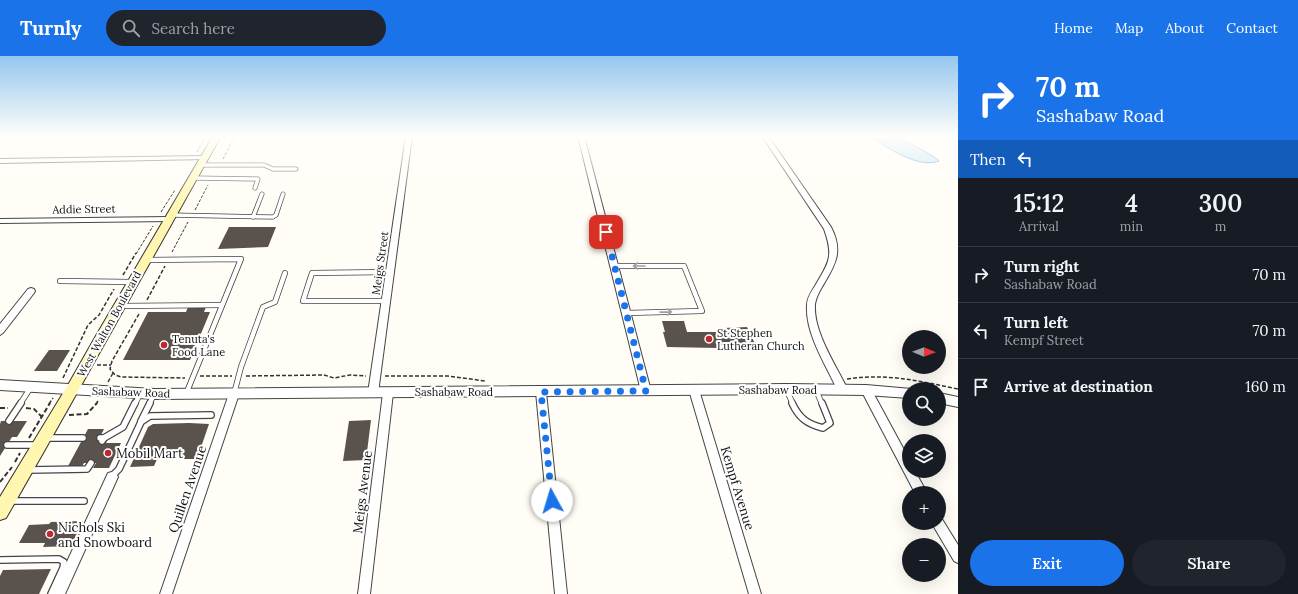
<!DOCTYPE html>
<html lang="en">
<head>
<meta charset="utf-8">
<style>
	:root { --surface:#171b24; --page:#20242c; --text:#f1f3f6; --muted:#9ea1a6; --line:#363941; --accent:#1a73e8 }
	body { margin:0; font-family:Lora,serif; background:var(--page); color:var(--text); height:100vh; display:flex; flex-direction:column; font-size:15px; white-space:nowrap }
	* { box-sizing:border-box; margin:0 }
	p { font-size:13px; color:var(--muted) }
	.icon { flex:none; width:22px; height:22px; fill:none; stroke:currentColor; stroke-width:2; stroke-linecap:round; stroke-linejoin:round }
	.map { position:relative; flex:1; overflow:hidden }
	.sheet { display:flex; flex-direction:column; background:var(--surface); width:340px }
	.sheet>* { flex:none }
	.banner { background:#1a73e8; color:#fff; overflow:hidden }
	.needle { width:26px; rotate:91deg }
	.controls { position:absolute; left:902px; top:274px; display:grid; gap:8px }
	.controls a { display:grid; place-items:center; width:44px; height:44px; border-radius:50%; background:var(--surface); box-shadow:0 4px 16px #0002; font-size:20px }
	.pin { position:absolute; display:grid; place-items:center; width:34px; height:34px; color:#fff; margin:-17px; border-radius:8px; box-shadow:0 2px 6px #0006 }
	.me { position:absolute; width:44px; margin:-22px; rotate:354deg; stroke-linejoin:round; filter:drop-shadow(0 0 3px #0008) }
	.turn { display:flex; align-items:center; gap:14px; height:84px; padding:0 12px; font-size:18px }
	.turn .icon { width:52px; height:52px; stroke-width:2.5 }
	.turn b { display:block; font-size:28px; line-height:34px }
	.then { display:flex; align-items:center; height:38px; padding:0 12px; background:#0003; gap:8px; font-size:15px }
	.eta { display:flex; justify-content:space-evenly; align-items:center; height:68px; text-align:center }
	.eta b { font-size:24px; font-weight:600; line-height:28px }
	.cta { display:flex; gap:8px; margin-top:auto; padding:8px 12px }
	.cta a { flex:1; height:46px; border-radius:24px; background:var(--accent); color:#fff; font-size:16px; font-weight:600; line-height:46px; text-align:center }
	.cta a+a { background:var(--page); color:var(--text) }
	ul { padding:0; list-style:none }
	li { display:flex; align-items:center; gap:12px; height:56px; padding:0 12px; border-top:1px solid var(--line) }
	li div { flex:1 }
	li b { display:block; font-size:15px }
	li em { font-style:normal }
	header { display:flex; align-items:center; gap:24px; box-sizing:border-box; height:56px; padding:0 20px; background:var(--accent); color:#fff }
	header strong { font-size:19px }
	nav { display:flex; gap:22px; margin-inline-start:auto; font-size:14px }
	.search { width:280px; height:36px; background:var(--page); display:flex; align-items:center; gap:10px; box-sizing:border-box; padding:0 14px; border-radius:22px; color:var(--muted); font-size:15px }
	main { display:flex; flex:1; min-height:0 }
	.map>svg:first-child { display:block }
	.water { fill:#b9e0f7; stroke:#3f96cf }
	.building { fill:#5a524d }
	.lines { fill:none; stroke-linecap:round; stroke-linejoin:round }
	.service-far2-casing { stroke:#444; stroke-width:5 }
	.service-far1-casing { stroke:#444; stroke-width:6 }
	.service-casing { stroke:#444; stroke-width:8 }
	.minor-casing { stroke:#444; stroke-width:2 }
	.tertiary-casing { stroke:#444; stroke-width:2 }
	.secondary-casing { stroke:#333; stroke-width:2 }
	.path-far2 { stroke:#333; stroke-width:1; stroke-dasharray:3 1.5; stroke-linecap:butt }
	.path-far1 { stroke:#333; stroke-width:1.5; stroke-dasharray:4 2; stroke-linecap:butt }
	.path { stroke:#333; stroke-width:2; stroke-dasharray:5 2.5; stroke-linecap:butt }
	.service-far2 { stroke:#fff; stroke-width:3.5 }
	.service-far1 { stroke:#fff; stroke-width:4.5 }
	.service { stroke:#fff; stroke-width:5.5 }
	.minor { fill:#fff; fill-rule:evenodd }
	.tertiary { fill:#fff; fill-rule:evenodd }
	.secondary { fill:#fff6b0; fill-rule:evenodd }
	.oneway { stroke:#a0a0a0 }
	.route { stroke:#1a73e8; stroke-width:7; stroke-dasharray:0 12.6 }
	.poi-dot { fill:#c4262e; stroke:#fff; stroke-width:1.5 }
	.labels { text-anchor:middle; stroke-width:4; stroke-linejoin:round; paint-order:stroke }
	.street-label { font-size:11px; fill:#111; stroke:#fff }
	.poi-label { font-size:11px; fill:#111; stroke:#fff; text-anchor:start }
	.near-poi-label { font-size:13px; fill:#111; stroke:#fff; text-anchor:start }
	.near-street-label { font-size:13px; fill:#111; stroke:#fff }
</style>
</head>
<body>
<header>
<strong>Turnly</strong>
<div class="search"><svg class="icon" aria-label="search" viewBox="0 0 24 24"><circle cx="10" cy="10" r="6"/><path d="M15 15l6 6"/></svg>Search here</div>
<nav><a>Home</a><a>Map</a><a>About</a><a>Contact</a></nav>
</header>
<main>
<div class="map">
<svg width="958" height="538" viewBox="0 0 958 538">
	<rect width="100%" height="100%" fill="#fffdf5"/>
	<path class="water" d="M870,80C877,80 886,79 892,80C900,82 936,100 939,105C919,113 887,92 870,80Z"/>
	<g class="building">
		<polygon points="229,171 276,171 268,191 218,193"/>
		<polygon points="188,251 206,251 204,256 210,256 190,304 123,304 148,256 186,256"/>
		<polygon points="662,265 684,265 687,276 726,276 724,272 747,271 757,292 733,292 731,289 717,289 718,292 667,291 663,276 665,276"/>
		<polygon points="49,294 70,294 57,315 34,315"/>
		<polygon points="371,364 366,404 343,405 349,365"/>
		<polygon points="1,365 27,365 17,381 12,381 0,400 0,368"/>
		<polygon points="153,368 189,367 209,368 197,403 178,403 180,399 156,400 155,401 158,401 154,410 130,411 148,371"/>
		<polygon points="88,373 104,373 98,385 107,385 106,387 121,387 109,412 93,412 96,407 84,407 81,412 67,412"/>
		<polygon points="83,465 71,490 43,491 45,487 19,487 29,469 49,468 51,466"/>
		<polygon points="51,513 39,538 0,538 0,520 3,514"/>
	</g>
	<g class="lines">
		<g class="service-far2-casing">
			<g id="service-far2">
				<polyline points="201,109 264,109 273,113 296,113"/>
				<polyline points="193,122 258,123 255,132"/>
				<polyline points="171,159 273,161 276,159 283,138"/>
				<polyline points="253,161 262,138"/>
			</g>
		</g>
		<g class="service-far1-casing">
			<g id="service-far1">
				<polyline points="146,204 241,203 186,338"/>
				<polyline points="615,210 684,210 702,255 627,257"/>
				<polyline points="60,225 132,226"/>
				<polyline points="386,245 303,245 312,217 390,216"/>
				<polyline points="120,250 222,249"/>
				<polyline points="786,333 793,348"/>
				<polyline points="816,334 822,348"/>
				<polyline points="234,338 241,311 263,251 275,246 285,217"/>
				<polyline points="20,348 31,331"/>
				<polyline points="135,348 140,338"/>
				<polyline points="149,348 154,339"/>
			</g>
		</g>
		<g class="service-casing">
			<g id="service">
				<path d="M792,347C799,362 807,368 823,372L830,367L822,347"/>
				<polyline points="9,365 21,347"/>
				<polyline points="141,365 150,347"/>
				<polyline points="47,382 83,382"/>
				<polyline points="100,382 104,382 102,385"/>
				<polyline points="104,382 123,371 135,347"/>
				<polyline points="7,389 37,389"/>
				<polyline points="28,414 87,413 91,407"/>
				<polyline points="112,420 119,413 141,366 150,360 211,359"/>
				<polyline points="10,445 84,445"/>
				<polyline points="0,504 59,503 64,506 63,512 51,538"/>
			</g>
		</g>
		<g class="minor-casing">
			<g id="minor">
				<polygon points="406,80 412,80 378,337 377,340 373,341 369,340 368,337"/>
				<polygon points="578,80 584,80 651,335 650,338 646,339 642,338 641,335"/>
				<path d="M762,80H768L831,171C844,196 835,209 822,231C819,236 816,242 815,248C813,276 836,309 848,334L847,337L843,338L839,337C827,311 805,278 807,249C807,242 811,236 815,230C829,206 834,201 824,173Z"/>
				<polygon points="204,100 207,102 206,103 0,107 0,103"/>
				<polygon points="169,161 173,163 172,165 0,167 0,163"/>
				<polygon points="31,232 34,233 35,235 34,237 3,277 0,279 0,268 28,233"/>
				<polygon points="694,330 698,331 699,334 761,538 749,538 689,334 690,331"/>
				<polygon points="866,330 870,331 909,403 909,415 915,415 927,437 915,437 861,334 862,331"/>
				<polygon points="541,332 545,333 546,336 567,538 555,538 536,336 537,333"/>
				<polygon points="388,333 392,334 393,337 370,538 358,538 383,337 384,334"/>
				<polygon points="234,334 238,335 239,338 172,538 160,538 229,338 230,335"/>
				<polygon points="112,416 116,417 118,421 65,538 52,538 108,417"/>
				<polygon points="939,461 942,463 958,489 958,507 954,505 934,471 932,467 939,467"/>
			</g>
		</g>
		<g class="tertiary-casing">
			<g id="tertiary">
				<polygon points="0,324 155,333 786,328 866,329 912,333 909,333 909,342 866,339 786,338 155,343 0,334"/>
				<polygon points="939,337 958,341 958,351 939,347"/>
			</g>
		</g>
		<g class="secondary-casing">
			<path id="secondary" d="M213,80H221C149,207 79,335 6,462L0,464V441L68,329L97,278Z"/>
		</g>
		<g class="path-far2">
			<polyline points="197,96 206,80"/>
			<polyline points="223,103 235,80"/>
			<polyline points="195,154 208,129"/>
			<polyline points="161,156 175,134"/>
			<polyline points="172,196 188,166"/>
			<polyline points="136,198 153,170"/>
		</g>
		<g class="path-far1">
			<polyline points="123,219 136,197"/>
			<polyline points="147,244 165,210"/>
			<polyline points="139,258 112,305 110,313 115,319 121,321 185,322"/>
			<polyline points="97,309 111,309"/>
			<polyline points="200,320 232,320"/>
			<polyline points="246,320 324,319 334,322 350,319 366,320"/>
			<polyline points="385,320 448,320 485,325"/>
			<polyline points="63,322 88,269 99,259 114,233"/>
			<path d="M847,323C887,317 919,325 958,333"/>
			<polyline points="108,326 113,317"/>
			<polyline points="49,348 53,342"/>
			<polyline points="96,348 98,345"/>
		</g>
		<g class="path">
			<polyline points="0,352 8,352"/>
			<polyline points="26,352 34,353 42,361"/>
			<polyline points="69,359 87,358 97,347"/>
			<polyline points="29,382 50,347"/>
			<polyline points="15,406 20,397"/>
			<polyline points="0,426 12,411"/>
		</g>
		<use href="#service-far2" class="service-far2"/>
		<use href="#service-far1" class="service-far1"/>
		<use href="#service" class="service"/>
		<use href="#minor" class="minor"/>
		<use href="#tertiary" class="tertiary"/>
		<use href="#secondary" class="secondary"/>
	</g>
	<defs><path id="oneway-shaft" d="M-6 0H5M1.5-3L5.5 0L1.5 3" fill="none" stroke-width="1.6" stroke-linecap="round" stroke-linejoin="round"/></defs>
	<g class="oneway">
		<use href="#oneway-shaft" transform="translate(639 210) rotate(180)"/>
		<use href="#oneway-shaft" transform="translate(666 256) rotate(-1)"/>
	</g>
	<linearGradient id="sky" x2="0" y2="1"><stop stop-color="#95c6ee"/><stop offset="0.52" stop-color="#fffefa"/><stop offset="1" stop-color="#fffefa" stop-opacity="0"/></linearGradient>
	<rect width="958" height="155" fill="url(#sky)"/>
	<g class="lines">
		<polyline class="route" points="552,445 541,336 646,335 606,176"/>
	</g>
	<g class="poi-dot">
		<circle cx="709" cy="283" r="4"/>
		<circle cx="164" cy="289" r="4"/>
		<circle cx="108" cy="397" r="4"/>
		<circle cx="50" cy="478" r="4"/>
	</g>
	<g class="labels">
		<g class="street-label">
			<text transform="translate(84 153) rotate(-1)" y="4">Addie Street</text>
			<text transform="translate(380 207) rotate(-82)" y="4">Meigs Street</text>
			<text transform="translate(109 268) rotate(-61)" y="4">West Walton Boulevard</text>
			<text x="778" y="338">Sashabaw Road</text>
			<text transform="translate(131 336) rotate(2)" y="4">Sashabaw Road</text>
			<text x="454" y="340">Sashabaw Road</text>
		</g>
		<g class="poi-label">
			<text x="717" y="281">St Stephen<tspan x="717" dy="13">Lutheran Church</tspan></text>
			<text x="172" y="287">Tenuta's<tspan x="172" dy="13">Food Lane</tspan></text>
		</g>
		<g class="near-poi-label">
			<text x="116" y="402">Mobil Mart</text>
			<text x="58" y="476">Nichols Ski<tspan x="58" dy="15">and Snowboard</tspan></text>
		</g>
		<g class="near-street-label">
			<text transform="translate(738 432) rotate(73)" y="5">Kempf Avenue</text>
			<text transform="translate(187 433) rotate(-71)" y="5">Quillen Avenue</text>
			<text transform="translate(362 436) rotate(-83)" y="5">Meigs Avenue</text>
		</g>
	</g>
</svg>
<div class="controls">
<a><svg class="needle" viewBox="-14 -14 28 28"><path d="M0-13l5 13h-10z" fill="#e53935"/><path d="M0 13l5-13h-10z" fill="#9ea1a6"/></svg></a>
<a><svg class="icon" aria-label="search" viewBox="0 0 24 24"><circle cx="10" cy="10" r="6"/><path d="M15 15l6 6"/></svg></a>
<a><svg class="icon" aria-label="layers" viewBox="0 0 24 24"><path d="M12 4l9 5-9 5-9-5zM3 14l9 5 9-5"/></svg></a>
<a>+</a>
<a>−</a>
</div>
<div class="pin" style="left:606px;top:176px;background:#d93025"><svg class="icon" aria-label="arrive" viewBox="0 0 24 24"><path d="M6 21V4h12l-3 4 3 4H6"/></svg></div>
<svg class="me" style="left:552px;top:445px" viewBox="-20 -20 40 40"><circle r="19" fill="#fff"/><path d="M0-13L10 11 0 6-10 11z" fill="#1a73e8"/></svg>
</div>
<section class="sheet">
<div class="banner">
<div class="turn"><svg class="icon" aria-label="right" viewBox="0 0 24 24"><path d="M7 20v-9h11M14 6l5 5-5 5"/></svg><div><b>70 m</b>Sashabaw Road</div></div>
<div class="then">Then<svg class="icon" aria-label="left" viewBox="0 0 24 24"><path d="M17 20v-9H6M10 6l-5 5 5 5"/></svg></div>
</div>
<div class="eta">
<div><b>15:12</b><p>Arrival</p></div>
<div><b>4</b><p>min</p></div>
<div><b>300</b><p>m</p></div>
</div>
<ul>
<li><svg class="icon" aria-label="right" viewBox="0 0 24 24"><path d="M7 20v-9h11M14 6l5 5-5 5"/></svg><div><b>Turn right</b><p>Sashabaw Road</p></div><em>70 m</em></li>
<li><svg class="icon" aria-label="left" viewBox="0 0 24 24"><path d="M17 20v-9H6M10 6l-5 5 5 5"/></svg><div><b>Turn left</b><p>Kempf Street</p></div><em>70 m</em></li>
<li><svg class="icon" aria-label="arrive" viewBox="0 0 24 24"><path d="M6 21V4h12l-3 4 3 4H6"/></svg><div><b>Arrive at destination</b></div><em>160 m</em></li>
</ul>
<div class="cta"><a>Exit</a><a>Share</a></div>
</section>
</main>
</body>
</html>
